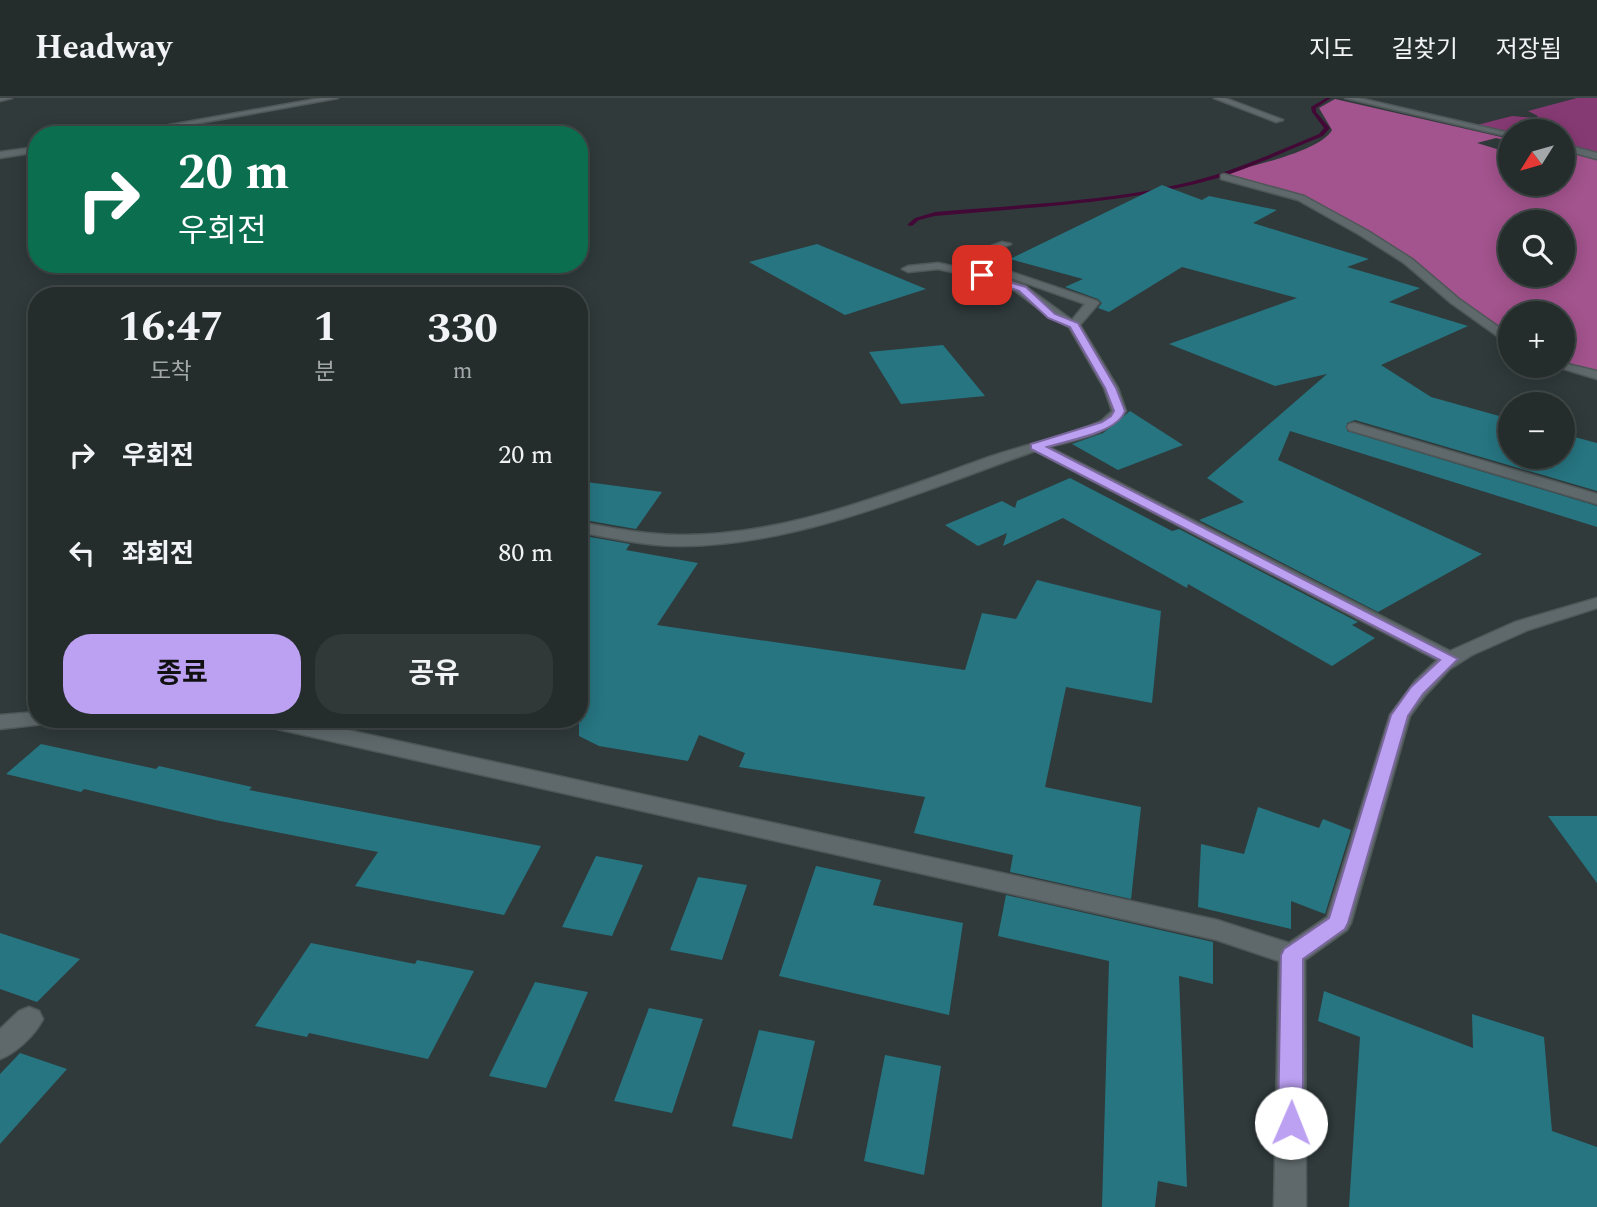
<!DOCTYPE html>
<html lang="ko">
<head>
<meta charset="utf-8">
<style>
	:root { --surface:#242c2c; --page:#303838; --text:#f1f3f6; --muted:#a3a7a9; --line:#414848; --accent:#bca0f2 }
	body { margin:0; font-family:Spectral,"Noto Sans KR",serif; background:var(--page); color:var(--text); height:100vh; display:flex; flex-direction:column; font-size:26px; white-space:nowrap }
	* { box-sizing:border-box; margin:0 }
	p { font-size:23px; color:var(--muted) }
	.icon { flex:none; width:38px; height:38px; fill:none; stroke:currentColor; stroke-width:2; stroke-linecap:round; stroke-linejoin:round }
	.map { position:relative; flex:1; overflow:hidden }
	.drawer { position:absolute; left:28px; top:189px; width:560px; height:441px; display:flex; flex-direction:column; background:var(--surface); border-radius:28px; box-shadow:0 4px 18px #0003,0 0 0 2px var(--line) }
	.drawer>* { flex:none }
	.hud { position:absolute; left:28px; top:28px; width:560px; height:147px; border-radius:28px; box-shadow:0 4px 18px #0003,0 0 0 2px var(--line); background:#0b6e4f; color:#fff; overflow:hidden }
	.needle { width:46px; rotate:233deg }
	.buttons { position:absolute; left:1498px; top:21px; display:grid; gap:14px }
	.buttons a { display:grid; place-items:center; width:77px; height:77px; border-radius:50%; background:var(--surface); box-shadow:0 4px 18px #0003,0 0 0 2px var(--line); font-size:35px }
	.pin { position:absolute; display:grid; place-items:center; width:60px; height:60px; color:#fff; margin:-30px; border-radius:14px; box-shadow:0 4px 10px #0006 }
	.me { position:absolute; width:77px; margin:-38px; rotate:1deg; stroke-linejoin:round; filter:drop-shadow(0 0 5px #0008) }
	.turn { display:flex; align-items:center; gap:24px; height:147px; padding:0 35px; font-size:32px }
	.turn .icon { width:91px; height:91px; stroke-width:2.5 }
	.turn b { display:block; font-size:49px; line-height:60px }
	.eta { display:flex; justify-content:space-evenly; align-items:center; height:119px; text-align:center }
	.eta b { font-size:42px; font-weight:700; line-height:49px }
	.cta { display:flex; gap:14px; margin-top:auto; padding:14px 35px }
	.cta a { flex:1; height:80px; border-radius:28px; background:var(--accent); color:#111; font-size:28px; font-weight:700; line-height:80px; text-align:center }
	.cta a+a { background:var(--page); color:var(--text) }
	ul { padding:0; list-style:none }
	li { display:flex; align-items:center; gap:21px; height:98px; padding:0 35px }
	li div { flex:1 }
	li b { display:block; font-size:26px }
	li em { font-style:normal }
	header { display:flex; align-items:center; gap:42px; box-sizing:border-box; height:98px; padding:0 35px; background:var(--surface); border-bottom:2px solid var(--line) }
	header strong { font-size:33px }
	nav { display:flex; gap:38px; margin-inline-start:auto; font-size:24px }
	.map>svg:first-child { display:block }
	.green { fill:#863a73 }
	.forest { fill:#a3538d; fill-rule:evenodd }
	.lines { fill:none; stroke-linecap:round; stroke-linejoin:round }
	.stream { fill:#430936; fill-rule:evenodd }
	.building { fill:#267581 }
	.minor-casing { stroke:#4f5758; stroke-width:3 }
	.tertiary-casing { stroke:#4f5758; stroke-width:3 }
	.minor { fill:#5f696b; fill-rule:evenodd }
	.tertiary { fill:#5f696b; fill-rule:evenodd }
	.route { fill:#bca0f2; stroke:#7a689d; stroke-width:2 }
</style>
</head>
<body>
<header>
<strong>Headway</strong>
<nav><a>지도</a><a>길찾기</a><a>저장됨</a></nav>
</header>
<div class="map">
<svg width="1597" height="1109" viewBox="0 0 1597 1109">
	<rect width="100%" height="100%" fill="#303a3b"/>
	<polygon class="green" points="1577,0 1597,0 1597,56 1563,48 1563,33 1510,35 1477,27 1512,18 1535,20 1538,18 1528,13"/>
	<path class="forest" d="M1335,1L1510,41L1509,43L1496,40L1477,45L1510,55V86H1563V53L1597,62V274L1563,263V215H1510V236L1460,201L1414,161L1368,134L1306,100L1224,76C1249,68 1320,54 1332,32L1319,10ZM1510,124H1563V177H1510Z"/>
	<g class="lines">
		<path class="stream" d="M1326,0H1331L1316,10V14L1330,30L1323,38C1288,52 1253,69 1218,80C1127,106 1029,109 935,118L919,122L912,128L907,127L915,120L935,114C1024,106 1129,103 1215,77C1250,66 1285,50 1319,36L1324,30L1312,14L1311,9Z"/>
	</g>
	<g class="building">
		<polygon points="1162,87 1202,102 1209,98 1277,112 1253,125 1369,161 1347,169 1420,190 1389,204 1468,228 1381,267 1431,299 1510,321 1510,359 1563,359 1563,336 1597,345 1597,393 1355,322 1347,325 1347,333 1597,408 1597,429 1290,333 1278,362 1482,456 1378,514 1199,422 1244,404 1207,380 1327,276 1275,288 1169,246 1297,200 1182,169 1109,214 1098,210 1102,205 1098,201 1065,189 1083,181 1010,161"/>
		<polygon points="817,146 926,191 845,217 749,164"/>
		<polygon points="943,247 985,298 901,306 869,254"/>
		<polygon points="1130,313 1183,347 1118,372 1072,346 1103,335"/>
		<polygon points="1070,380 1172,433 1179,431 1358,524 1352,527 1375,540 1332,568 1188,486 1187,490 1063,420 1003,448 1007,435 978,448 945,427 1002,403 1015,410 1017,403"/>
		<polygon points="579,383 662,394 636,431 630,430 579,421"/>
		<polygon points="579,437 630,446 626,452 698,465 657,527 965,572 982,515 1016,521 1037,482 1161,513 1152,605 1066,589 1045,689 1141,709 1131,801 1010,774 1013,757 914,735 925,699 739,669 745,655 699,637 688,663 599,648 579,638"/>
		<polygon points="41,646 156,671 159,668 252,689 249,692 541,748 504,817 355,788 378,754 215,722 84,691 81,694 6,676"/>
		<polygon points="1258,709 1319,730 1323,721 1351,732 1325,816 1291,803 1291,831 1198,809 1201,746 1244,756"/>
		<polygon points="1548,718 1597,718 1597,785"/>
		<polygon points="596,758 643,767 612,838 562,829"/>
		<polygon points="816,768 881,782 873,807 963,825 949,917 779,878"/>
		<polygon points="698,779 747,787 722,862 670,852"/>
		<polygon points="1006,797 1213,844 1213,886 1179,878 1187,1089 1158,1083 1155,1109 1102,1109 1109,863 998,838"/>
		<polygon points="0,835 80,861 37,904 0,891"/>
		<polygon points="311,845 415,866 417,862 474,873 428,961 309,935 307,939 255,928"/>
		<polygon points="535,884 588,894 546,990 489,978"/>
		<polygon points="1324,893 1473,950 1472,916 1544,939 1552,1033 1597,1049 1597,1109 1349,1109 1360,939 1318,923"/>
		<polygon points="649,910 703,921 672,1015 614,1003"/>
		<polygon points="759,932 815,943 792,1041 732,1028"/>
		<polygon points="20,955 67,971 0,1046 0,976"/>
		<polygon points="885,957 941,968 924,1077 864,1063"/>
	</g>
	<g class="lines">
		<g class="minor-casing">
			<g id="minor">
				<polygon points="1214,0 1225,0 1283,22 1276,24"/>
				<polygon points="1345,0 1359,0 1510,35 1510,39"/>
				<polygon points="1563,46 1597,55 1597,61 1563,52"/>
				<polygon points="1224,76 1304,98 1368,133 1412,161 1459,201 1510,237 1510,247 1451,205 1404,165 1360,137 1298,102 1221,81 1221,77"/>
				<path d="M1002,144L1011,146L973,161L1097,203L1099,205L1080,227L1118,290L1126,313C1109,337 1076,342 1049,349L1450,553L1515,524L1597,500V510L1528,532L1472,557L1450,571L1424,599L1410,618L1351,825L1347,832L1305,862L1306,1109H1274L1279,863L1217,842L264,628L257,626L254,621H297L1217,822L1289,845L1327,819L1390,617L1416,582L1437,562L1035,353C924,392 799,448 680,448C646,448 612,440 579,434V424C612,430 646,437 680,437C786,438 891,394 989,359C1026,346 1066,339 1101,323L1112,313L1104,290L1069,229L1051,220L1006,186L1012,183L1025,188L1072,222L1085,206L957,161Z"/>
				<polygon points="938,165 980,174 982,176 976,179 938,171 908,174 902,171 908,168"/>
				<polygon points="1563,265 1597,273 1597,281 1554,268 1563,268"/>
				<polygon points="1354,325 1597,396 1597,406 1349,332 1347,329 1349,326"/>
				<polygon points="37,614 37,621 47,621 44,626 0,631 0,617"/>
				<path d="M29,909L39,913L43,921C35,937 16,955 0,961V931L19,913Z"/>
			</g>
		</g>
		<g class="tertiary-casing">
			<g id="tertiary">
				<polygon points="0,0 12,0 0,3"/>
				<polygon points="321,0 338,0 134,37 114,37"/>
				<polygon points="37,49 37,54 0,60 0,54"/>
			</g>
		</g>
		<use href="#minor" class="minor"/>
		<use href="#tertiary" class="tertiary"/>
	</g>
	<path class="route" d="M978,175L1026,189L1055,216L1078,225L1116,290L1125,313C1117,335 1069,342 1047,349L1458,561L1423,596L1408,618L1348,825L1345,831L1303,861V1025L1299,1033L1291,1036L1282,1033L1278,1025L1281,857L1284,851L1329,820L1391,617L1411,589L1440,562L1031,351V346L1102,324L1111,318L1114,313L1105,290L1070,229L1048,220L1019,193L978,179Z"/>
</svg>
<div class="buttons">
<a><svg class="needle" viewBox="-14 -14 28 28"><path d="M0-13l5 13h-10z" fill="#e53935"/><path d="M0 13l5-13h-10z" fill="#a3a7a9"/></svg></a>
<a><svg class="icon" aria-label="search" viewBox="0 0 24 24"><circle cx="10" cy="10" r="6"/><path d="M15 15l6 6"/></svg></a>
<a>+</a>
<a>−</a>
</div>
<div class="pin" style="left:982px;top:177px;background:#d93025"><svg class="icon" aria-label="arrive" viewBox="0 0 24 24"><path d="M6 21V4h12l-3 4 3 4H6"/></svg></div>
<svg class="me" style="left:1291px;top:1025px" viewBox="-20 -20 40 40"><circle r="19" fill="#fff"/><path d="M0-13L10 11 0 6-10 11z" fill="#bca0f2"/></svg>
<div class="hud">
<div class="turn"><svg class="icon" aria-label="right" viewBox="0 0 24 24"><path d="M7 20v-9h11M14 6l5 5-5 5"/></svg><div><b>20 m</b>우회전</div></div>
</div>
<section class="drawer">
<div class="eta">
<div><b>16:47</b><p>도착</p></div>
<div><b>1</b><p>분</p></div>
<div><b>330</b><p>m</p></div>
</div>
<ul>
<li><svg class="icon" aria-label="right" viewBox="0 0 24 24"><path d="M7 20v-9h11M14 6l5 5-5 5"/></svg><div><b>우회전</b></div><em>20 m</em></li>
<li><svg class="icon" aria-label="left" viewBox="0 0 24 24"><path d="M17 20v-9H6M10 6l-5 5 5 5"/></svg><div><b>좌회전</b></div><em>80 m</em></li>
</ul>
<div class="cta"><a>종료</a><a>공유</a></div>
</section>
</div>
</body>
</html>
